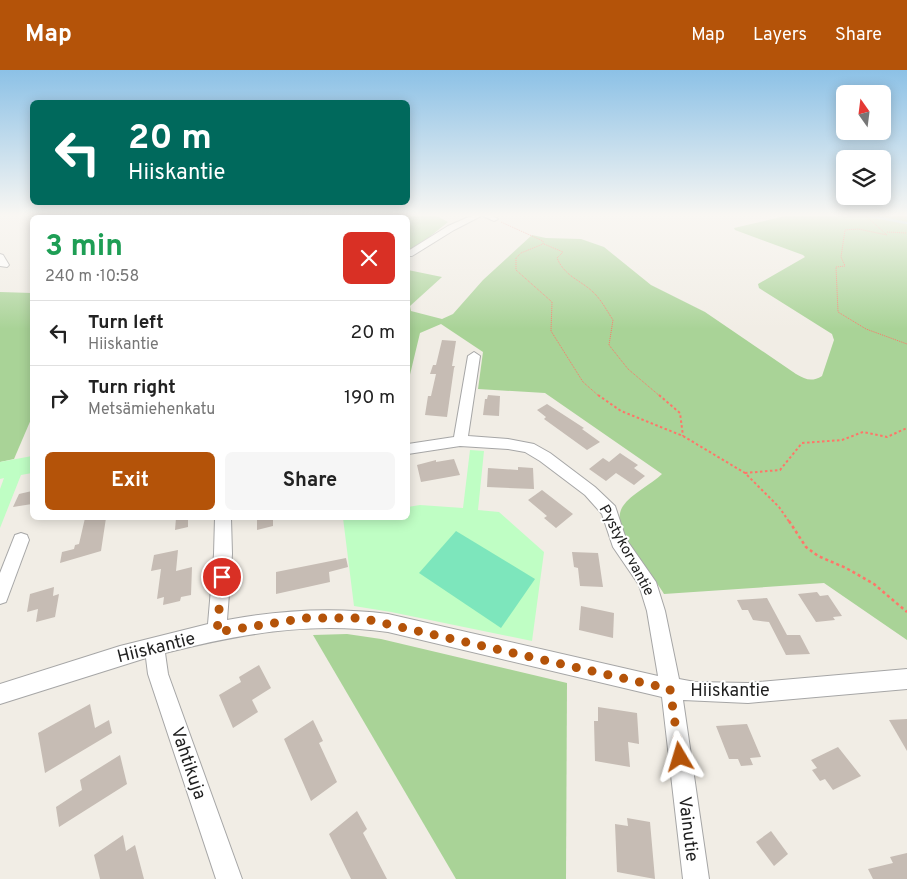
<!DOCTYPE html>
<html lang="en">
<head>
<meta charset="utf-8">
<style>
	:root { --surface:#fff; --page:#f6f6f6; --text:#222; --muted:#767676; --line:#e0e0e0; --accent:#b45309 }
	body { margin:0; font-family:Overpass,sans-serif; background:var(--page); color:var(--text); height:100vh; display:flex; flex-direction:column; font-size:19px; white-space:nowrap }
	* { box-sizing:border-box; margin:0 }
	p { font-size:16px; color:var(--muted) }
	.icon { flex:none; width:28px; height:28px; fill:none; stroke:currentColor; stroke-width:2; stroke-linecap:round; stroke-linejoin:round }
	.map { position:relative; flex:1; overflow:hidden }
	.panel { position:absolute; left:30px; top:145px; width:380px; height:305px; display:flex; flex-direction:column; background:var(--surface); border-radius:8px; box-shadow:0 2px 12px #0003 }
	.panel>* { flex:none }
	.banner { position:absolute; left:30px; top:30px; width:380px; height:105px; border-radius:8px; box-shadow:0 2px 12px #0003; background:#00695c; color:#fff; overflow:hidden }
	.needle { width:32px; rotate:346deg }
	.tools { position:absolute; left:836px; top:15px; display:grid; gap:10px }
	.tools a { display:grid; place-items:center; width:55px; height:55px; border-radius:8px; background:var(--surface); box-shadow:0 2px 12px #0003; font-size:25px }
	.pin { position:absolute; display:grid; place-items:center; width:42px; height:42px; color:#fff; margin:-21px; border:2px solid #fff; border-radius:50%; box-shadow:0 1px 5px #0007 }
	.me { position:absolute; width:55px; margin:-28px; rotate:353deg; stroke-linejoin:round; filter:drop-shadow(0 0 4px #0008) }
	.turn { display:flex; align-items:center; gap:18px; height:105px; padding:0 15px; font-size:22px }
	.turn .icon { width:65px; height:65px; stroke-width:2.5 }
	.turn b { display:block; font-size:35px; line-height:42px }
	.round { display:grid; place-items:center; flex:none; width:52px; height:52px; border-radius:8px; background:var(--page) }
	.head { display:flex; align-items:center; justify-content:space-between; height:85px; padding:0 15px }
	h1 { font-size:30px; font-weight:700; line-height:38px; color:#1e9e55 }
	.action { display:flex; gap:10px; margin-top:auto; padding:10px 15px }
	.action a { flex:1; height:58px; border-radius:8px; background:var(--accent); color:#fff; font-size:20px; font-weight:700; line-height:58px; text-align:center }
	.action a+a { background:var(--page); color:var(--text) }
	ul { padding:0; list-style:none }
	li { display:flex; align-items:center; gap:15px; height:65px; padding:0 15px; border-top:1px solid var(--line) }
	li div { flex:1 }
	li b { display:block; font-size:19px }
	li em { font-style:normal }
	header { display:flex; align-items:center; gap:30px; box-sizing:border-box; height:70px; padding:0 25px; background:var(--accent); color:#fff }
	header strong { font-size:24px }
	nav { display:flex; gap:28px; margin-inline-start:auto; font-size:18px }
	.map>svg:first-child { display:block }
	.forest { fill:#a9d397 }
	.park { fill:#bffec4 }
	.pitch { fill:#7de6bc }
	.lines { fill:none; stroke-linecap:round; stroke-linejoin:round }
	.stream { stroke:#a2d4e2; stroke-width:2.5 }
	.building { fill:#c6bcb4 }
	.minor-casing { stroke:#a6a6a6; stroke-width:2 }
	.path-far2 { stroke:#ff7568; stroke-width:1; stroke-dasharray:1 1; stroke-linecap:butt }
	.path-far1 { stroke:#ff7568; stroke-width:2; stroke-dasharray:2.5 2.5; stroke-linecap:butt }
	.path { stroke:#ff7568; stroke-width:2.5; stroke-dasharray:3 3; stroke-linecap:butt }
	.minor { fill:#fff; fill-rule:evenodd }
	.route { stroke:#b45309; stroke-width:9; stroke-dasharray:0 16.2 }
	.labels { text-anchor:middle; stroke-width:4; stroke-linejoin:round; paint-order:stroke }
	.street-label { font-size:15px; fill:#1f1f1f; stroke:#fff }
	.near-street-label { font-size:18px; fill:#1f1f1f; stroke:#fff }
</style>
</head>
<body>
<header>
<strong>Map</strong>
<nav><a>Map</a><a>Layers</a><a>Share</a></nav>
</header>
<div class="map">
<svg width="907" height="809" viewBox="0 0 907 809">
	<rect width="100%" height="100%" fill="#f1ede5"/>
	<g class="forest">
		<polygon points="314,146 437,146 448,152 412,181 408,180 408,148 307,148"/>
		<path d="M785,146H907V570L824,513L664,524C653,504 607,459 623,436C631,424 652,414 662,404L545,323L478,319L483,282L441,254L420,263L408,313V200L442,207L410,236L411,241L442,249L453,244L483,210L532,165L546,168L581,169L604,177L651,215L705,242L796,304C806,310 812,312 822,306L834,270L832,264L759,218L758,214L805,187L803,185L735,160L734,158Z"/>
		<polygon points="0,222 32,223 32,347 14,389 0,392"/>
		<polygon points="347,564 381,569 567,613 566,809 456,809 313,565"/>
	</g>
	<g class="park">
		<polygon points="470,380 484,381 478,440 499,442 544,482 532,571 391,542 354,536 343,448 408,448 408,437 420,435 463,438"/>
		<polygon points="32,386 32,403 21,405 0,458 0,419 4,408 0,409 0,392"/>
	</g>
	<polygon class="pitch" points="456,461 535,509 501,558 419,503"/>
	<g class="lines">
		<polyline class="stream" points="870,146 907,153"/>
	</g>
	<g class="building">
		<polygon points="442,270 456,271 452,296 455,296 454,298 447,347 425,345 428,326 431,326 436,304 430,304 433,295 436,295"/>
		<polygon points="488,325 500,326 499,346 483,345 485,329 487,329"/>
		<polygon points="547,334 584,358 582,359 600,372 587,380 544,349 546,347 537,340"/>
		<polygon points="620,383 638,395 634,398 645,406 634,415 616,403 606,411 589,399 603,388 609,392"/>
		<polygon points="454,389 460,405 421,412 417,395 436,390 436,392"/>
		<polygon points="518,397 533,398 534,419 487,417 488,398 518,400"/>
		<polygon points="542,420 573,444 556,458 544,448 547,446 528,430"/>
		<polygon points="32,421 32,434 13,437 19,424"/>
		<polygon points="85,448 106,448 101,481 60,493 62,482 74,479 75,475 79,474"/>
		<polygon points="176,448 188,448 188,457 175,460"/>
		<polygon points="257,448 273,448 273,456 257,460"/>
		<polygon points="178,480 176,501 192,497 191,525 181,527 180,531 163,535 164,527 157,529 161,499 151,501 154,485"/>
		<polygon points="572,482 598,483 603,517 580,516 578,498 574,497"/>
		<polygon points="346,488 348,497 329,502 330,512 276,524 276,502"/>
		<polygon points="54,517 53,526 59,524 55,547 36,552 38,539 27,542 30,524"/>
		<polygon points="817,522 820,526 828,525 842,546 833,547 835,550 816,552 798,524"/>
		<polygon points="767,528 787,565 800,565 810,584 786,585 769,552 753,550 748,540 742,540 737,530"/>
		<polygon points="581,536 614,543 613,568 579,560"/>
		<polygon points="259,595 271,618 252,630 258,642 233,658 219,625 241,612 239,607"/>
		<polygon points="90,634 95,658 109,650 112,663 45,703 38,663"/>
		<polygon points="598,637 637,643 639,674 628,672 630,697 595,691 594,651 598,651"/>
		<polygon points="907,649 907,681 889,650"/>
		<polygon points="313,650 323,671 319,673 337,712 311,731 284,669"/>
		<polygon points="747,654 761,687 750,688 753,695 741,696 738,689 729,689 716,656"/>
		<polygon points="838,677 861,706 833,720 825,709 820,711 812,700 817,698 811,690"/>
		<polygon points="120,685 127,714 59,757 56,737 82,720 80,710"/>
		<polygon points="357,741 367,759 363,763 387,809 351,809 329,764"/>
		<polygon points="627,748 650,752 655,809 617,802 615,754 628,756"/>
		<polygon points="771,761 788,784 774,796 756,772"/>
		<polygon points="123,765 126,781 135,775 144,809 100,809 94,785"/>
		<polygon points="907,783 907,809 873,809 868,799 893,793 890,787"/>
	</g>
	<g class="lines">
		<g class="minor-casing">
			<g id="minor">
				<polygon points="471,146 481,146 454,160 412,186 408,186 408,181 448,156"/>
				<polygon points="483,146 493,146 498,149 494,151"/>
				<polygon points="0,184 3,185 9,195 7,197 0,196"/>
				<path d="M474,282L480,286L468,366L508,369L534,374L550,383L595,417L615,436L626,469L656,512L665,541L679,609L695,612L748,613L907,599V619L748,633L683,630L709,809H683L662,627L388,562C310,551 240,564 165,583L168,604L242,809H216L148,604L146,588L0,634V614L120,576L208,554L214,484L215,448H231L232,484L227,550C281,540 333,537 388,544L658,606L647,541L639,515L613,477L602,444L585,425L540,391L525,382L508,379L460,376L408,384V374L454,367L468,286Z"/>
				<polygon points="21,463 27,465 29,470 6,532 0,534 0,503 15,465"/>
			</g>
		</g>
		<g class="path-far2">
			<polyline points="866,146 887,165 858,159 845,160 841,187 845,196 836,197 838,242 866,259 907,274"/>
			<polyline points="893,146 907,147"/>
			<polyline points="501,152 543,171 543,174 521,183 516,188 516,200 552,232 551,261 583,312 600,327"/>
			<polyline points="887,162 907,163"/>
			<path d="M544,174L563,182L557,188C565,207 581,210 594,223C602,231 607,241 613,250L609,275L628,299L661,327"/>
		</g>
		<g class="path-far1">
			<polyline points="598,325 621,341 683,366 745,403 779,437 790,453"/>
			<polyline points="659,325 680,343 683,366"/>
			<polyline points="745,403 780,400 802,373 842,370 863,362 887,367 907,358"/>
		</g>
		<polyline class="path" points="789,451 806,477 818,486 846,498 874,514 907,542"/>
		<use href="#minor" class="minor"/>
	</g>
	<linearGradient id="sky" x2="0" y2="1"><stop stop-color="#8cc1e6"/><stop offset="0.56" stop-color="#f9f7f3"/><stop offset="1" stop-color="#f9f7f3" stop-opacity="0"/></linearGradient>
	<rect width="907" height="259" fill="url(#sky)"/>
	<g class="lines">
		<polyline class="route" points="222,507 217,562 306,548 361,548 670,619 680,687"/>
	</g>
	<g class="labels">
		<g class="street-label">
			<text transform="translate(627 480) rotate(62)" y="5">Pystykorvantie</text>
		</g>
		<g class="near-street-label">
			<text transform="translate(156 577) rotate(-14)" y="6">Hiiskantie</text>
			<text x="730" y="626">Hiiskantie</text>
			<text transform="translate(189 693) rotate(71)" y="6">Vahtikuja</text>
			<text transform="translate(689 759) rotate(83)" y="6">Vainutie</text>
		</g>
	</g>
</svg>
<div class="tools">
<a><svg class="needle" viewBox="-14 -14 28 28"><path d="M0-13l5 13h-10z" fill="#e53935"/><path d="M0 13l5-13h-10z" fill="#767676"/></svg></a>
<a><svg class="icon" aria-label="layers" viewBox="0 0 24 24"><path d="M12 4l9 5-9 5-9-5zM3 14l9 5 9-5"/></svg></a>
</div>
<div class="pin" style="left:222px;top:507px;background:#d93025"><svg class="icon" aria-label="arrive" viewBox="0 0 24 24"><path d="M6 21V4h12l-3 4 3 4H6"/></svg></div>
<svg class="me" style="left:680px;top:687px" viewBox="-20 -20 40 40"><path d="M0-17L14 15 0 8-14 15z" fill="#b45309" stroke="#fff" stroke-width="4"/></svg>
<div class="banner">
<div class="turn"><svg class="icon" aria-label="left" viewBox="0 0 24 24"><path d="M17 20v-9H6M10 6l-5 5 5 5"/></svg><div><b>20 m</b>Hiiskantie</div></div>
</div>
<section class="panel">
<div class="head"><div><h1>3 min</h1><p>240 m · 10:58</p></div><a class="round" style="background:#d93025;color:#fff"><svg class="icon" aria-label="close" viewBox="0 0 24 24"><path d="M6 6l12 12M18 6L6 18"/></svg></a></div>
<ul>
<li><svg class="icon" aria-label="left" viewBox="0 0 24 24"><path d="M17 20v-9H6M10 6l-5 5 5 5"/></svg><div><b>Turn left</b><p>Hiiskantie</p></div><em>20 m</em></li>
<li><svg class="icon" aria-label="right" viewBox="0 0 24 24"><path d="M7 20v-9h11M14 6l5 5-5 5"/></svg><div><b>Turn right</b><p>Metsämiehenkatu</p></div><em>190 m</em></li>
</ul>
<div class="action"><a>Exit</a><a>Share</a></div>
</section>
</div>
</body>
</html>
